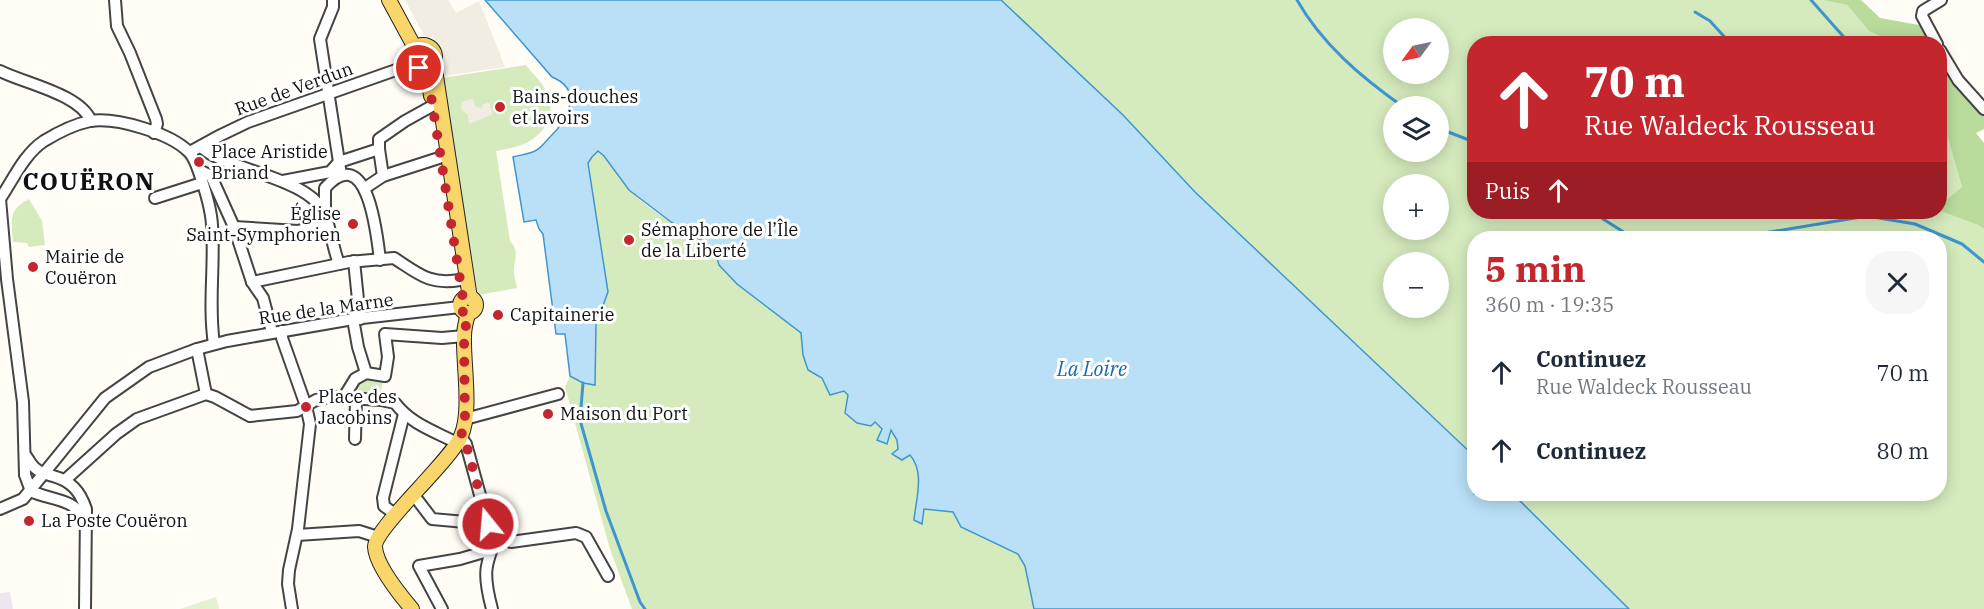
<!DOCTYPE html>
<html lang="fr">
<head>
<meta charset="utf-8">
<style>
	:root { --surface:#fff; --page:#f6f6f7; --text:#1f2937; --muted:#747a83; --accent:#c4262e }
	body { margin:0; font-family:"IBM Plex Serif",serif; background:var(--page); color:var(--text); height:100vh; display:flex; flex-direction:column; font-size:22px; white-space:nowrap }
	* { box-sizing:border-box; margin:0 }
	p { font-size:20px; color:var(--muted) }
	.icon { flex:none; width:33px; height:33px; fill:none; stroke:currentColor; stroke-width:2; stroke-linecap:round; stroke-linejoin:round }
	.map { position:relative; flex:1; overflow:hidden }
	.side { position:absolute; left:1467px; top:231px; width:480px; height:270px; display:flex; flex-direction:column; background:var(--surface); border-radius:24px; box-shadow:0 3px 15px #0003 }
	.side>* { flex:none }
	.top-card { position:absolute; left:1467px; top:36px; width:480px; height:183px; border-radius:24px; box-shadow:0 3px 15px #0003; background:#c4262e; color:#fff; overflow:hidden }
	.needle { width:39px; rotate:237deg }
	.buttons { position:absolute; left:1383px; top:18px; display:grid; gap:12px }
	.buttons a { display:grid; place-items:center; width:66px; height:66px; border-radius:50%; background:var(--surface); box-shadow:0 3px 15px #0003; font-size:30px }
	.pin { position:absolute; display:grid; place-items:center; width:51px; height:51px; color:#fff; margin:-26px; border:3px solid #fff; border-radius:50%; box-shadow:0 2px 6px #0007 }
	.me { position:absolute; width:66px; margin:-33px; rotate:343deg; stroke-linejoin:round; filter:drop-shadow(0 0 4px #0008) }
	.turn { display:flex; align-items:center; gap:21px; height:126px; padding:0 18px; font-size:27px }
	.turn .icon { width:78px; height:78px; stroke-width:2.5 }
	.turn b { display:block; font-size:42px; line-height:51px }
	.then { display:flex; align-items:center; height:57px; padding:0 18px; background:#0003; gap:12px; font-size:22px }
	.round { display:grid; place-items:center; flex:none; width:63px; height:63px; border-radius:24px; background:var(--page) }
	.summary { display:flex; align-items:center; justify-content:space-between; height:102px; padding:0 18px }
	h1 { font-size:36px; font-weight:700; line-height:45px; color:var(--accent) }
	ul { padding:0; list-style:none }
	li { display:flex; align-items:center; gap:18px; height:78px; padding:0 18px }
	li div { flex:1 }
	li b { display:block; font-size:22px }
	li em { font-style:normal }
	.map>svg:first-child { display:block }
	.industrial { fill:#eee6ef }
	.green { fill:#d5ebbd; fill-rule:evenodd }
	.forest { fill:#b9dc9c }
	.pitch { fill:#e6f2cf }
	.plaza { fill:#f1ede2 }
	.water { fill:#b9e0f7; stroke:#3f96cf; stroke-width:1.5 }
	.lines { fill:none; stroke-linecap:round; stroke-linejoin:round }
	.stream { stroke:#3f96cf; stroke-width:3 }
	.minor-casing { stroke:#444; stroke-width:14 }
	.major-casing { stroke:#222; stroke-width:16 }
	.minor { stroke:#fff; stroke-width:10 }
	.major { stroke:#f9d66b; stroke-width:14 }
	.route { stroke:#c4262e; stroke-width:10; stroke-dasharray:0 18 }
	.poi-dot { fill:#c4262e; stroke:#fff; stroke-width:2 }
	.labels { text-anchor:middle; stroke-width:6; stroke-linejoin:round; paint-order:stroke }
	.street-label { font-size:18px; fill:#111; stroke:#fff }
	.poi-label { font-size:18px; fill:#111; stroke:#fff; text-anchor:start }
	.water-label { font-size:20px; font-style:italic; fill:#1768a6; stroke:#fff }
	.district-label { font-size:24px; font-weight:bold; letter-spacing:1.5px; fill:#111; stroke:#fff }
</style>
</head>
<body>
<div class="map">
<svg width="1984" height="609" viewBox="0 0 1984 609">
	<rect width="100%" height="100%" fill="#fffdf5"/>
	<polygon class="industrial" points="10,592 13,609 0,609 0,593"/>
	<g class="green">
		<path d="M1001,0H1822L1847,5L1869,31L1894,43L1474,44V212L1940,211L1978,225L1984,229V609H1629L1513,494H1940V238H1474V456L1195,192L1123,115ZM1394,28H1438V74H1394ZM1394,106H1438V152H1394ZM1394,184H1438V230H1394ZM1394,262H1438V308H1394Z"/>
		<path d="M526,65C533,74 544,84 548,95C556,116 543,136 524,144C515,148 505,149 496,151L510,241C519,251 515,257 514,268C513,274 516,282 517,288L478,295L442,78Z"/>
		<polygon points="1940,111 1962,187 1940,205"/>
		<path d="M598,151C612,162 618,180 630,191C654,214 686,231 715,248L719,266L737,284L802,333L803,355L808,370L822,378L830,395L844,391L848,395L846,414C871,420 877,417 887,443L891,429L897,440L898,450L893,453L910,455C925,472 917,499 914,520L922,524L924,509L953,512L961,527L1018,554L1025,566L1034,609H632L610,549L565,387L570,376L583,383L595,385L596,325L608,292L588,163L592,157Z"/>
		<path d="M29,199L42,221L45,245L29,247L27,243L13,242C12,219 7,211 29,199Z"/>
		<polygon points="362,377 383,379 380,396 354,392 352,390"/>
	</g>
	<g class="forest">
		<polygon points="1822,0 1861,0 1880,18 1919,25 1930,43 1894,43 1869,31 1847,5"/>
		<polygon points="1940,61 1984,114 1984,129 1976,133 1984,143 1984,229 1978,225 1940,211 1940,205 1962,187 1940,111"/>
	</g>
	<polygon class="pitch" points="216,597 219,609 180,609"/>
	<g class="plaza">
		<polygon points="405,0 448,0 456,13 479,1 505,67 443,76 440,67 444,65 433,36 426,39"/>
		<polygon points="470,99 473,100 476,107 482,108 482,105 489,102 493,114 469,124 468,115 461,109 462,102"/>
		<polygon points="212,131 221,140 209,173 219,196 206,201 194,172 178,152"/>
	</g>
	<path class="water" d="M485,0H1001L1123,115L1195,192L1474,456V494H1513L1629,609H1034L1025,566L1018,554L961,527L953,512L924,509L922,524L914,520C916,499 925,472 910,455L902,460L892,454L898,449L897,440L891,430L887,444L877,440L882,429L875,422L871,426L857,423L845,413L848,395L844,391L830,395L822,378L808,370L803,355L801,333L737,284L719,265L714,248L671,222L629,190L604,156L598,151L592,157L588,163L608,292L596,325L595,385L583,383L570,376L565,334H556L543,234L539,229L536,220L524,222L513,157C520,155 529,154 535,151C541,148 545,142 549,138C568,120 584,90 552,77Z"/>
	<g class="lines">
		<g class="stream">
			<path d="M1297,0C1322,44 1361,77 1402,106"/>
			<polyline points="1811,0 1850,44"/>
			<polyline points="1695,12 1710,21 1731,44"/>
			<polyline points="1438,128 1474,142"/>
			<polyline points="1592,212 1633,238"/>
			<polyline points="1734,238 1867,216 1915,224 1962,244 1984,262"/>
			<polyline points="583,383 580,420 606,511 640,602 645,609"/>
		</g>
		<g class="minor-casing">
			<g id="minor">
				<polyline points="115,0 117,26 130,53 156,119 157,124 154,133"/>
				<polyline points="333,0 333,7 320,39 341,175"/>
				<polyline points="1937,44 1922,16 1923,11 1941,0"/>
				<polyline points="1940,50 1958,80 1984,109"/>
				<path d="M0,71C26,84 80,94 91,121"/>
				<path d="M201,147C206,151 211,155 217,157C245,172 313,182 325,215C331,230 333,248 339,264"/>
				<polyline points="379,149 383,176"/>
				<polyline points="190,152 221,135 248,122 413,64"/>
				<polyline points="199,170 211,176 234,227 252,282 263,298 272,332"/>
				<polyline points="283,181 330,172 339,162 379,149 379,139 405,121 432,106"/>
				<polyline points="365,188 383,176 439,158"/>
				<polyline points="155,198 202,183"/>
				<path d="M0,199C13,180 24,154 44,141C57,133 76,124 90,121C117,117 170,133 189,152C193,156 197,166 199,172C205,189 211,207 212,225C215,265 208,304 214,344"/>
				<polyline points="0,199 7,279 23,402 25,475 31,491"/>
				<path d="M325,210V188C368,140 377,236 380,260"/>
				<polyline points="234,227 298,231 327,223"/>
				<polyline points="354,261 360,319"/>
				<path d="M252,282L349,262L394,258C419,274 429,285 460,280"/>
				<polyline points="353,319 358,347 366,373"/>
				<polyline points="282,331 282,338 306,406 310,424 298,529 289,570 288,584 292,609"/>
				<polyline points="197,349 206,394"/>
				<polyline points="344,397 355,379 366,373 385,376 388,357 385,334 442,338 464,336"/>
				<polyline points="465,419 558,394"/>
				<polyline points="461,437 466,444 488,524 498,534 511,542 576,533 586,537 608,576"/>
				<polyline points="355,439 356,398"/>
				<path d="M26,456C29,460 31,465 35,468C40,473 46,474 53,476C71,481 80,491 86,509L85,609"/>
				<path d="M65,480L116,434L137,419L206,394L215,397L250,416L297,411L316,400L331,397L381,400L395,403C411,424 434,431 457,443"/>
				<path d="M31,491C48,500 76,498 83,519"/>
				<polyline points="413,494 432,519 488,524"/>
				<polyline points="0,509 23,499 105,398 149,367 197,349 227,341 353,319 460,307"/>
				<polyline points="396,515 384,506 383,498 404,414"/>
				<polyline points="297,535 359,531 378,537"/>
				<polyline points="442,609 419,566 460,559 491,550"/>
				<path d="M492,609C483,575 484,566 498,534"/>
			</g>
		</g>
		<g class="major-casing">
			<g id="major">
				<polyline points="389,0 415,48"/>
				<circle cx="423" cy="57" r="12"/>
				<polyline points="434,63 470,298"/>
				<polyline points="423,69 429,83 431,96"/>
				<circle cx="468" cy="305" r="8"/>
				<path d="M412,609C401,596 376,565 375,547C374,528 451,461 461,436C472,412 463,363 464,336C464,329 466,321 468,314"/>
			</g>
		</g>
		<use href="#minor" class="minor"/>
		<use href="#major" class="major"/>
	</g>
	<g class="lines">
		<polyline class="route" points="419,68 423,69 429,83 463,299 460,307 463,312 468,314 464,336 465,419 461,437 466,444 488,524"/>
	</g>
	<g class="poi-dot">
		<circle cx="500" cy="107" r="6"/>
		<circle cx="199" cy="162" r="6"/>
		<circle cx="353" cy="224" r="6"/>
		<circle cx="629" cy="240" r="6"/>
		<circle cx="33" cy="267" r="6"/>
		<circle cx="498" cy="315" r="6"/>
		<circle cx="306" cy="407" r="6"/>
		<circle cx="548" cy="414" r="6"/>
		<circle cx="29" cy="521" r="6"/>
	</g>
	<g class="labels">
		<g class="street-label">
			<text transform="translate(294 89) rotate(-20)" y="6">Rue de Verdun</text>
			<text transform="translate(326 309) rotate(-8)" y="6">Rue de la Marne</text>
		</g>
		<g class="poi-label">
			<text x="512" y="103">Bains-douches<tspan x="512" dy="21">et lavoirs</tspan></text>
			<text x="211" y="158">Place Aristide<tspan x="211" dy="21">Briand</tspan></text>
			<text x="341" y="220" text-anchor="end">Église<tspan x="341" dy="21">Saint-Symphorien</tspan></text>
			<text x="641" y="236">Sémaphore de l’Île<tspan x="641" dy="21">de la Liberté</tspan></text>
			<text x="45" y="263">Mairie de<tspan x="45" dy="21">Couëron</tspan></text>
			<text x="510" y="321">Capitainerie</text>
			<text x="318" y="403">Place des<tspan x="318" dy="21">Jacobins</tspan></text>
			<text x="560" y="420">Maison du Port</text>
			<text x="41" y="527">La Poste Couëron</text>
		</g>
		<g class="water-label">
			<text x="1092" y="376">La Loire</text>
		</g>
		<g class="district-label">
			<text x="89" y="190">COUËRON</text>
		</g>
	</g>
</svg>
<div class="buttons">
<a><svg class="needle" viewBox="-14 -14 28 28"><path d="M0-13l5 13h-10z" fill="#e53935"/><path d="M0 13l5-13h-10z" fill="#747a83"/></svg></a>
<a><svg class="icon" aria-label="layers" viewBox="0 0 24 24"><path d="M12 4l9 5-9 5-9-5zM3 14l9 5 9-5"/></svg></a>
<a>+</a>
<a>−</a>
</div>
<div class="pin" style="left:419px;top:68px;background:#d93025"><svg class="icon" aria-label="arrive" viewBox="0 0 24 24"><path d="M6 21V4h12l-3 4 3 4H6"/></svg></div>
<svg class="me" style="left:488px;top:524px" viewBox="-20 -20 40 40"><circle r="17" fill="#c4262e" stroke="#fff" stroke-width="3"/><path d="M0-11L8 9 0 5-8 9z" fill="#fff"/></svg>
<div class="top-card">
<div class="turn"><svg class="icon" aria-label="ahead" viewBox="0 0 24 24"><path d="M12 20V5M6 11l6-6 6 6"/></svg><div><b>70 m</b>Rue Waldeck Rousseau</div></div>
<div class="then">Puis<svg class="icon" aria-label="ahead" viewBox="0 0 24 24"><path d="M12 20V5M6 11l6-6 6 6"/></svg></div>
</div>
<section class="side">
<div class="summary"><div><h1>5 min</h1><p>360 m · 19:35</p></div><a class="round"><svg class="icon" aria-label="close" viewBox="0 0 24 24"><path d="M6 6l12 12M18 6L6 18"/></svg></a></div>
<ul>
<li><svg class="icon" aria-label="ahead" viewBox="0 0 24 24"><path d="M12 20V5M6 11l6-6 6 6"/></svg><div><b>Continuez</b><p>Rue Waldeck Rousseau</p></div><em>70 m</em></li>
<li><svg class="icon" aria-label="ahead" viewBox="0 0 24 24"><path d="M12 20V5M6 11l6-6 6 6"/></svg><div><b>Continuez</b></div><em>80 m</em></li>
</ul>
</section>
</div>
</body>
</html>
